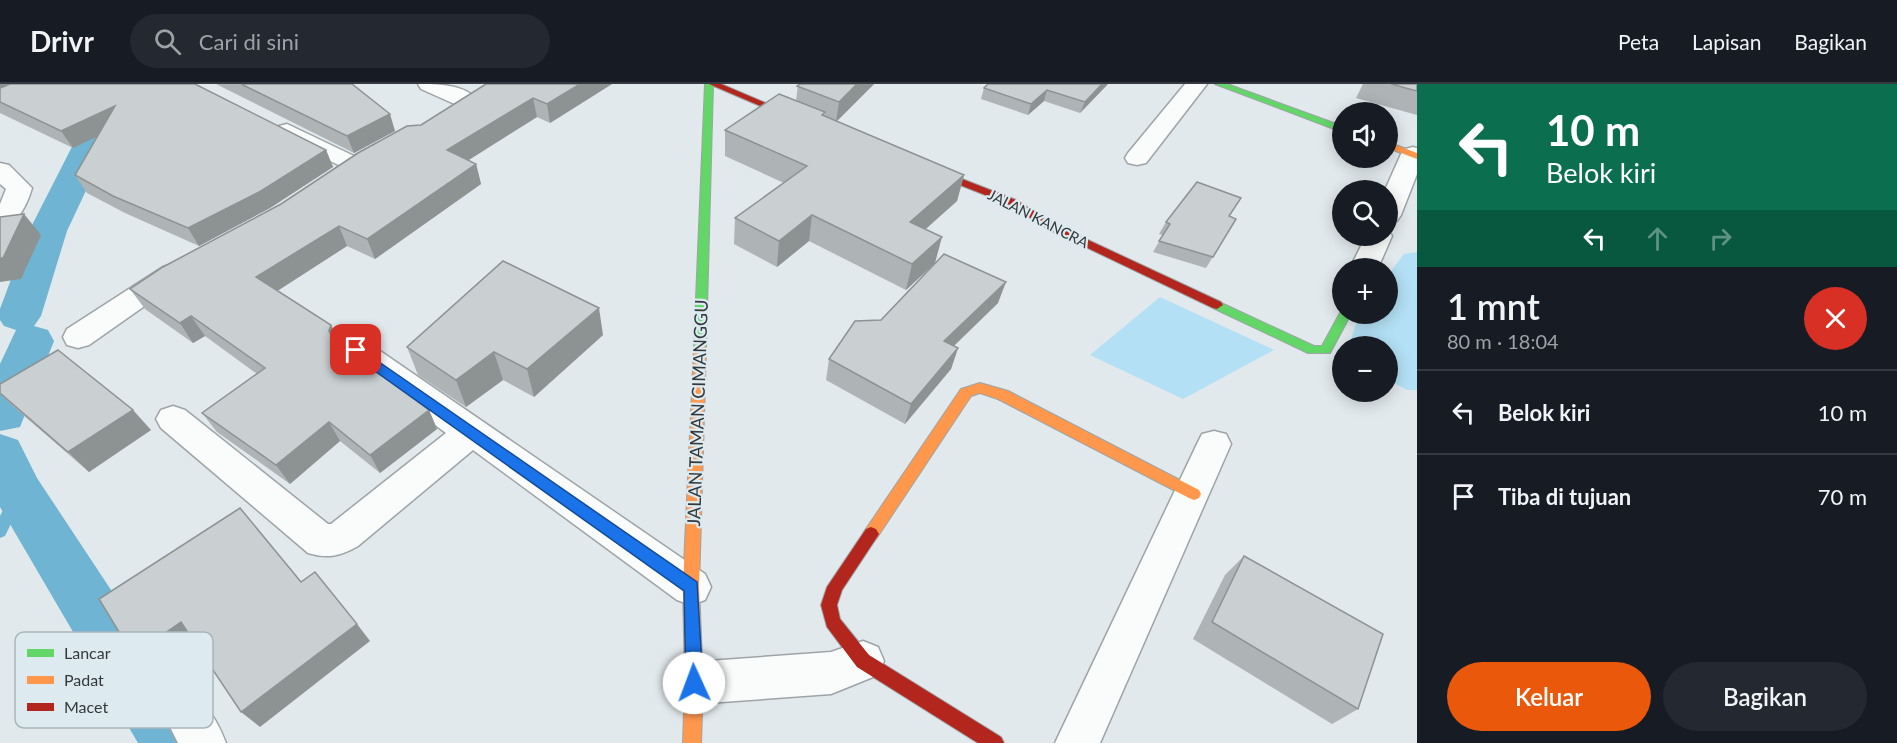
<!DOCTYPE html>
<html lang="id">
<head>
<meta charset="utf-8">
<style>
	:root { --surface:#171b24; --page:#242831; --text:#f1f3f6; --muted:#9ea1a6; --line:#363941; --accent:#ea580c }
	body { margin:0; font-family:Lato,sans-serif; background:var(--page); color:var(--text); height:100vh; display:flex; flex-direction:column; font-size:22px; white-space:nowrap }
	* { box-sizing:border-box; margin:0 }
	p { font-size:20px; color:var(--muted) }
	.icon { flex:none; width:33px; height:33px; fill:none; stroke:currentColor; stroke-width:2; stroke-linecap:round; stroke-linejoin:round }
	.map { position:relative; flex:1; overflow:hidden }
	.panel { display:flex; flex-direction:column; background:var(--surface); width:480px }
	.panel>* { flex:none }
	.banner { background:#0b6e4f; color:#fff; overflow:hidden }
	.buttons { position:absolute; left:1332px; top:18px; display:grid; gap:12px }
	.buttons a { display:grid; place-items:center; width:66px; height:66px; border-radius:50%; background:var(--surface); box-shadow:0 3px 15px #0003; font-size:30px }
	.pin { position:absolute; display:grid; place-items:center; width:51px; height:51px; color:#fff; margin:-26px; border-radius:12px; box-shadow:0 3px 9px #0006 }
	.me { position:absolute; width:66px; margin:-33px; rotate:358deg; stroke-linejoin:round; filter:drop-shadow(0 0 4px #0008) }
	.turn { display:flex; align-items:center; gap:21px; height:126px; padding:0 30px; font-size:27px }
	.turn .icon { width:78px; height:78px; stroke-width:2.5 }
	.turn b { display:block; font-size:42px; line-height:51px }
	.lanes { display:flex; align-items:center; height:57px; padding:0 30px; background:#0003; justify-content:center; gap:30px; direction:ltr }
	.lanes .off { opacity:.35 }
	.round { display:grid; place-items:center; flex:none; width:63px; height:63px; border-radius:32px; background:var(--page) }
	.overview { display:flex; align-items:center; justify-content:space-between; height:102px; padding:0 30px }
	h1 { font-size:36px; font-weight:600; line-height:45px }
	.action { display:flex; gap:12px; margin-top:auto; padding:12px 30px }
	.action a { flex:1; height:69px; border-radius:36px; background:var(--accent); color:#fff; font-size:24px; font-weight:600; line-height:69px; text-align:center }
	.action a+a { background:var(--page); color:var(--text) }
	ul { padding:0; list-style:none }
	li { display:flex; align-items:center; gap:18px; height:84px; padding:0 30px; border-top:2px solid var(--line) }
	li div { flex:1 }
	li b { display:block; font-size:22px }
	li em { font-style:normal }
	header { display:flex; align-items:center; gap:36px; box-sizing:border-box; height:84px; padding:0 30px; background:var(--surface); border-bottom:2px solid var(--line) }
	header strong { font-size:28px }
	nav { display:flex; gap:33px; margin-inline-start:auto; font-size:21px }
	.search { width:420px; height:54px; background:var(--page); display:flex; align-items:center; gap:15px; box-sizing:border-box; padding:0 21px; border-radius:33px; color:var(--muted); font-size:22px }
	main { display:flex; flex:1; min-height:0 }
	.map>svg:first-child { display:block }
	.green { fill:#b3e0f4 }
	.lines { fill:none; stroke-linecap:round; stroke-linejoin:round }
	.stream { fill:#6fb4d2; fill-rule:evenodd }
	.canal { fill:#6fb4d2; fill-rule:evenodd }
	.street-casing { stroke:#9ea4a6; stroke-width:3 }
	.fast-casing { stroke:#9ea4a6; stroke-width:2 }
	.slow-casing { stroke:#9ea4a6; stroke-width:2 }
	.jam-casing { stroke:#9ea4a6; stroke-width:2 }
	.street { fill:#fafcfc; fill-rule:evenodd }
	.fast { fill:#63d668; fill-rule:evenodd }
	.slow { fill:#ff974d; fill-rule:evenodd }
	.jam { fill:#b3261e; fill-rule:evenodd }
	.wall { fill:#aeb3b5 }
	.shaded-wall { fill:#8d9293 }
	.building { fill:#cad0d2; stroke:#8d9293; stroke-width:1.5 }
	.route { fill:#1a73e8; stroke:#114b97; stroke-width:1.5 }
	.labels { text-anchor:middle; stroke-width:4.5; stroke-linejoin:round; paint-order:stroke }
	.far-street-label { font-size:15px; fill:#34393b; stroke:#ddeaf0 }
	.street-label { font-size:18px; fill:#34393b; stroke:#ddeaf0 }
	.key { fill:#ddeaf0; stroke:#aab5ba; stroke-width:1.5 }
	.key-label { font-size:16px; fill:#34393b }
</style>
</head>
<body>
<header>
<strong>Drivr</strong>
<div class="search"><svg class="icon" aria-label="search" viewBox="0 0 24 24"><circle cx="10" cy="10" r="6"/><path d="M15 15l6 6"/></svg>Cari di sini</div>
<nav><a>Peta</a><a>Lapisan</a><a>Bagikan</a></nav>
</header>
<main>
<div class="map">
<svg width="1417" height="659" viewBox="0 0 1417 659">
	<rect width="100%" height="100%" fill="#e1e9ec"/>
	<g class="green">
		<polygon points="1417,168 1417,306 1407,306 1388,296 1388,262 1352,262 1350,258 1356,240 1364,230 1388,230 1388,191 1404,170"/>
		<polygon points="1160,213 1274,266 1183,315 1090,271"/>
	</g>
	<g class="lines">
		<polygon class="stream" points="19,403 24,405 26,409 5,452 0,454 0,432 14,405"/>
		<g class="canal">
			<polygon points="104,0 136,0 67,147 41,232 34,242 48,246 54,257 20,343 0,347 0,280 16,246 4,242 0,236 0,225 29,147"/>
			<polygon points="0,350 18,356 37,394 197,636 206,659 138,659 0,423"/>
		</g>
		<g class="street-casing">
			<g id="street">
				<path d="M418,0C437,0 466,0 478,17L475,22H459L421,5Z"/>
				<polygon points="1185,0 1207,0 1146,79 1137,81 1128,79 1125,74 1128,69"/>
				<path d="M287,40L354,72L376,60H392L396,65C388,76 368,86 355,89L279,52L275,47L279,42Z"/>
				<polygon points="1413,63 1417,64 1417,90 1401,131 1397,137 1388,139 1385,106 1401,70 1405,65"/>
				<path d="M0,79L9,81L32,104C27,121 18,140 0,145V120L6,105L0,100Z"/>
				<polygon points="1388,146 1392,152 1378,184 1350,184 1366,152 1388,152"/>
				<polygon points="173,180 183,183 187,189 183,195 89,261 78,264 67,261 63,253 67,245 163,183"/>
				<path d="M356,255L367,258L705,490L711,503L705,516L691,521L677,516L473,366L358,462C341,472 327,475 308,469L161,344L156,335L161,326L173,322L185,326L328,440H331L446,349L345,274L341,266L345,258Z"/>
				<polygon points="1214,347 1226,350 1231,360 1100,659 1055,659 1197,360 1202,350"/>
				<polygon points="863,557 878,563 884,577 878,591 831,610 694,620 679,614 673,599 679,584 694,578 831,568"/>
				<path d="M188,613C210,622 217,637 226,659H178L166,635L173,620Z"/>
			</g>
		</g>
		<g class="fast-casing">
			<g id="fast">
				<polygon points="705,0 713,0 706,263 700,267 694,263"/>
				<polygon points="1215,0 1227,0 1342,42 1342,48"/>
				<polygon points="1217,217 1314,262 1322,262 1341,227 1342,227 1342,230 1351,230 1330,269 1308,269 1213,224 1211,221"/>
			</g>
		</g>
		<g class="slow-casing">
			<g id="slow">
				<polygon points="1388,58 1417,69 1417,75 1388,64"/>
				<polygon points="700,259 706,263 699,503 703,599 701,659 683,659 685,599 683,503 694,263"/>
				<polygon points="980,299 1008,307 1199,406 1201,410 1199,414 1194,416 1189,414 998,315 980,309 971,312 876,455 871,457 866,455 863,450 866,445 961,305"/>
			</g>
		</g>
		<g class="jam-casing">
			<g id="jam">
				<polygon points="709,0 721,0 808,37 800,39"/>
				<polygon points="921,79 1016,116 1058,142 1221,218 1223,221 1217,225 1213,224 1050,146 1008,120 917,84 917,80"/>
				<polygon points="871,443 876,445 879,450 842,506 837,521 840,535 869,571 1001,653 1004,659 978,659 857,583 827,543 821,521 827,503 866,445"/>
			</g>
		</g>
		<use href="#street" class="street"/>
		<use href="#fast" class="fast"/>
		<use href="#slow" class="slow"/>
		<use href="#jam" class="jam"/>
	</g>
	<g class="wall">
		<polygon points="0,0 326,66 333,83 270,124 199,162 125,129 87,109 75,91 97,52 73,64 0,29"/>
		<polygon points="216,0 353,0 395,47 354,69"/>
		<polygon points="486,0 612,0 550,39 537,33 468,76 476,80 481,100 375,175 347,162 277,207 341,261 429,326 437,345 380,389 340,357 290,400 217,348 202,329 257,290 205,252 193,259 145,225 130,205 421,41"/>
		<polygon points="798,0 874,0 837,37 964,91 957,117 926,145 935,179 906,206 809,157 777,183 734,160 735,134 784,99 725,72 725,46 796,17"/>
		<polygon points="1108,0 1080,29 1044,17 1028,31 981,15 984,4"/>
		<polygon points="1363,0 1417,0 1417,31 1356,14"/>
		<polygon points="1229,132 1236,135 1206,184 1153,168 1163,151 1159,150 1166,138"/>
		<polygon points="998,219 954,262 958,264 951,285 905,340 826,296 829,275 881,236"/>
		<polygon points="603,251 534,313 503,296 466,323 418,291 407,263"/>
		<polygon points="0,300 151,346 89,388 15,324 0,310"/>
		<polygon points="1244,472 1358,625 1332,640 1193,555 1225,491"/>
	</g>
	<g class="shaded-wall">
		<polygon points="0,0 17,0 0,6"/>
		<polygon points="580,0 612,0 550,39 547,20"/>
		<polygon points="857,0 874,0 836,38 839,18"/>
		<polygon points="1102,0 1108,0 1080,29 1085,18"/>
		<polygon points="1047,6 1044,17 1028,31 1031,20"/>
		<polygon points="533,14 537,33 453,86 447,66"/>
		<polygon points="115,22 125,39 73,64 61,47"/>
		<polygon points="390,30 395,47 354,69 347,52"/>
		<polygon points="326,66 333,83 270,124 199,162 188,144"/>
		<polygon points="476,80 481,100 375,175 367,155"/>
		<polygon points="964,91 957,117 904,164 910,138"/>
		<polygon points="24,130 41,151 21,195 0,198 0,174"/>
		<polygon points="812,131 809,157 777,183 779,157"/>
		<polygon points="339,142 347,162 268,213 256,193"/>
		<polygon points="942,153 935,179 906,206 912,180"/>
		<polygon points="1006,198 998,219 937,278 944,257"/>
		<polygon points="599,224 603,251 534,313 527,285"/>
		<polygon points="191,232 205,252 193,259 180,239"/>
		<polygon points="331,241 341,261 339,267 329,247"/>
		<polygon points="958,264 951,285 905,340 911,320"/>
		<polygon points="494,268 503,296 466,323 456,296"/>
		<polygon points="133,326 151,346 89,388 68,368"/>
		<polygon points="429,326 437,345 380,389 370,371"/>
		<polygon points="329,338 340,357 290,400 276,381"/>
		<polygon points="181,538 201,555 155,588 133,571"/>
		<polygon points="357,540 370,557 260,643 241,628"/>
	</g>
	<g class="building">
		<polygon points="10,0 195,0 326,66 261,107 188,144 113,112 75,91 115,22 61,47 0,18 0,4"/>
		<polygon points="241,0 352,0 390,30 347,52"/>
		<polygon points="486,0 580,0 547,20 533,14 447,66 476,80 367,155 339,142 256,193 331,241 329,247 334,256 429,326 370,371 329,338 276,381 202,329 265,284 191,232 180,239 130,205 163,183 281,120 358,69 407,42 421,41"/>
		<polygon points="800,0 857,0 839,18 797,2"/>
		<polygon points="988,0 1102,0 1085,18 1047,6 1031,20 984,4"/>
		<polygon points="1391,0 1417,0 1417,7"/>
		<polygon points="779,10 825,28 822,31 964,91 910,138 942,153 912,180 812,131 779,157 735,134 807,82 725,46"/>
		<polygon points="1197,98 1241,114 1229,132 1236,135 1213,173 1159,157 1170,140 1166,138"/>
		<polygon points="24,130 3,174 0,174 0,133"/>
		<polygon points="944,170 1006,198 944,257 958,264 911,320 829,275 855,237 881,236"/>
		<polygon points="503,177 599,224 527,285 494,268 456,296 407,263"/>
		<polygon points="58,266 133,326 68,368 0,309 0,300"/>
		<polygon points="240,424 301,498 315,488 357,540 241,628 181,538 133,571 99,515"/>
		<polygon points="1244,472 1383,550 1358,625 1212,538"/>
	</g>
	<polygon class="route" points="356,262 697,498 703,599 701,605 694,607 688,605 686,599 684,507 351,270 349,266"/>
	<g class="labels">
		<g class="far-street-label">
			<text transform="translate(1038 135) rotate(27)" y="5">JALAN KANCRA</text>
		</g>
		<g class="street-label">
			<text transform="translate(698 329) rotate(-88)" y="6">JALAN TAMAN CIMANGGU</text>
		</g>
	</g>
	<rect x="15" y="548" width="198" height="96" rx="9" class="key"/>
	<rect x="27" y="565" width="27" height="8" fill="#63d668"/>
	<rect x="27" y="592" width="27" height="8" fill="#ff974d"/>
	<rect x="27" y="619" width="27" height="8" fill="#b3261e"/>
	<g class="key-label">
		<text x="64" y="575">Lancar</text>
		<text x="64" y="602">Padat</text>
		<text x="64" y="629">Macet</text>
	</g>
</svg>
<div class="buttons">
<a><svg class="icon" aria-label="sound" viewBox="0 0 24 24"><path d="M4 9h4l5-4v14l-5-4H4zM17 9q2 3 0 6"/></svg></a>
<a><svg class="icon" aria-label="search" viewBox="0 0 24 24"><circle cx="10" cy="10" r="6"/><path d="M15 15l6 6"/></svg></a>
<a>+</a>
<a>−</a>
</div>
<div class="pin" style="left:356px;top:266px;background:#d93025"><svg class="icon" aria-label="arrive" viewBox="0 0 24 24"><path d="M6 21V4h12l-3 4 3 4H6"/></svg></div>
<svg class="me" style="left:694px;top:599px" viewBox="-20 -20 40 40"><circle r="19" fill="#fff"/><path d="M0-13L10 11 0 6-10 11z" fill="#1a73e8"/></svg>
</div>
<section class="panel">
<div class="banner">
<div class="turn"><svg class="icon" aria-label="left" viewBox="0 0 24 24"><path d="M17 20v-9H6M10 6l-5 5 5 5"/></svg><div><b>10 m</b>Belok kiri</div></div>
<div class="lanes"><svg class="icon" aria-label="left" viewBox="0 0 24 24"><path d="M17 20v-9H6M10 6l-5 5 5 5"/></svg><svg class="icon off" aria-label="ahead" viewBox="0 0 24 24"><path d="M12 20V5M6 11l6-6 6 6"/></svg><svg class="icon off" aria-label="right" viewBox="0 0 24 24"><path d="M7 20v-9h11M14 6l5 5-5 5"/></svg></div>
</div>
<div class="overview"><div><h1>1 mnt</h1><p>80 m · 18:04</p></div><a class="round" style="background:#d93025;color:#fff"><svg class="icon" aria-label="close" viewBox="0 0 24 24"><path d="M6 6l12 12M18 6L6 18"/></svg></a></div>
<ul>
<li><svg class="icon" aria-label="left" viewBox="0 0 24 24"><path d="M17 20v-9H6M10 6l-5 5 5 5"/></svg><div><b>Belok kiri</b></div><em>10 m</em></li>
<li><svg class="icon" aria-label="arrive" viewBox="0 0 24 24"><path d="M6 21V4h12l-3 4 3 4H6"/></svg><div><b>Tiba di tujuan</b></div><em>70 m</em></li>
</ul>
<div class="action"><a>Keluar</a><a>Bagikan</a></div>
</section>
</main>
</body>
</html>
